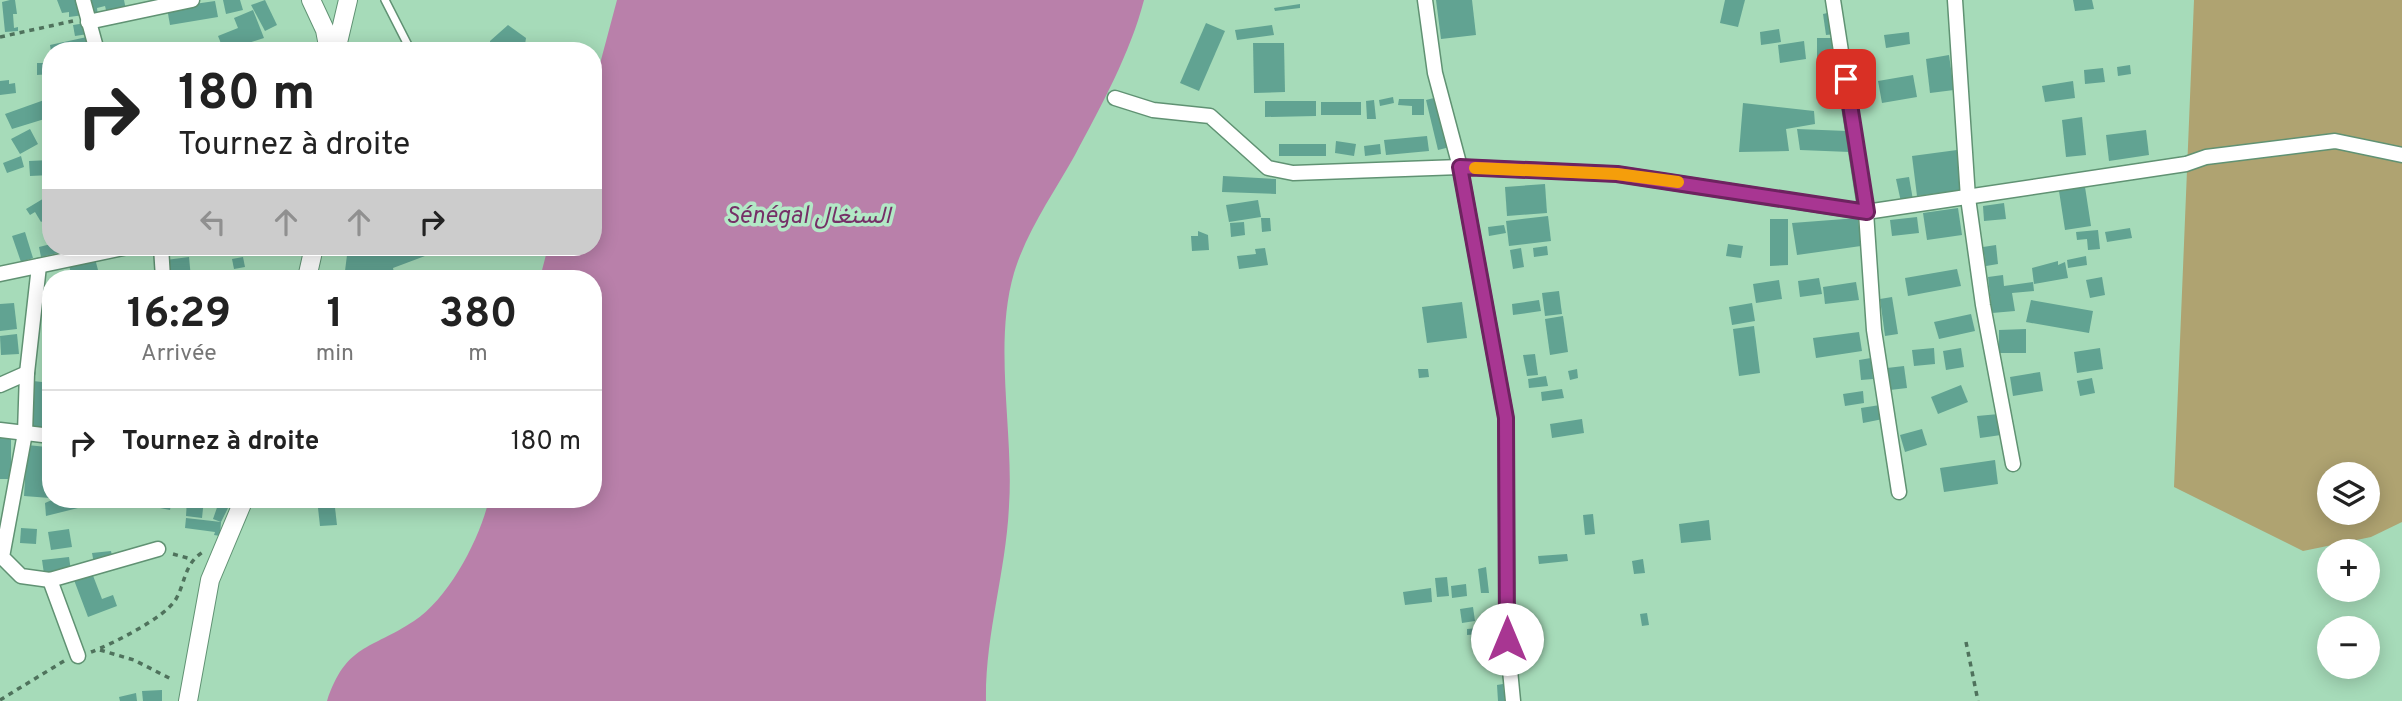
<!DOCTYPE html>
<html lang="fr">
<head>
<meta charset="utf-8">
<style>
	:root { --surface:#fff; --page:#f6f6f6; --text:#222; --muted:#767676; --line:#e0e0e0 }
	body { margin:0; font-family:Overpass,Vazirmatn,sans-serif; background:var(--page); color:var(--text); height:100vh; display:flex; flex-direction:column; font-size:26px; white-space:nowrap }
	* { box-sizing:border-box; margin:0 }
	p { font-size:23px; color:var(--muted) }
	.icon { flex:none; width:38px; height:38px; fill:none; stroke:currentColor; stroke-width:2; stroke-linecap:round; stroke-linejoin:round }
	.map { position:relative; flex:1; overflow:hidden }
	.side { position:absolute; left:42px; top:270px; width:560px; height:238px; display:flex; flex-direction:column; background:var(--surface); border-radius:28px; box-shadow:0 4px 18px #0003 }
	.side>* { flex:none }
	.guide { position:absolute; left:42px; top:42px; width:560px; height:214px; border-radius:28px; box-shadow:0 4px 18px #0003; background:#fff; color:var(--text); overflow:hidden }
	.fabs { position:absolute; left:2317px; top:462px; display:grid; gap:14px }
	.fabs a { display:grid; place-items:center; width:63px; height:63px; border-radius:50%; background:var(--surface); box-shadow:0 4px 18px #0003; font-size:35px }
	.pin { position:absolute; display:grid; place-items:center; width:60px; height:60px; color:#fff; margin:-30px; border-radius:14px; box-shadow:0 4px 10px #0006 }
	.me { position:absolute; width:77px; margin:-38px; rotate:0deg; stroke-linejoin:round; filter:drop-shadow(0 0 5px #0008) }
	.turn { display:flex; align-items:center; gap:24px; height:147px; padding:0 21px; font-size:32px }
	.turn .icon { width:91px; height:91px; stroke-width:2.5 }
	.turn b { display:block; font-size:49px; line-height:60px }
	.lanes { display:flex; align-items:center; height:66px; padding:0 21px; background:#0003; justify-content:center; gap:35px; direction:ltr }
	.lanes .off { opacity:.35 }
	.eta { display:flex; justify-content:space-evenly; align-items:center; height:119px; text-align:center }
	.eta b { font-size:42px; font-weight:700; line-height:49px }
	ul { padding:0; list-style:none }
	li { display:flex; align-items:center; gap:21px; height:105px; padding:0 21px; border-top:2px solid var(--line) }
	li div { flex:1 }
	li b { display:block; font-size:26px }
	li em { font-style:normal }
	.map>svg:first-child { display:block }
	.green { fill:#afa371; fill-rule:evenodd }
	.water { fill:#b980aa }
	.building { fill:#61a392 }
	.lines { fill:none; stroke-linecap:round; stroke-linejoin:round }
	.service-casing { stroke:#609273; stroke-width:10 }
	.minor-casing { stroke:#609273; stroke-width:17 }
	.tertiary-casing { stroke:#609273; stroke-width:20 }
	.path { stroke:#4f725c; stroke-width:3.5; stroke-dasharray:5 5; stroke-linecap:butt }
	.service { stroke:#fff; stroke-width:7 }
	.minor { stroke:#fff; stroke-width:14 }
	.tertiary { stroke:#fff; stroke-width:18 }
	.route-casing { stroke:#6d235f; stroke-width:18 }
	.route { stroke:#a83692; stroke-width:12 }
	.slow { stroke:#f59e0b; stroke-width:12 }
	.labels { text-anchor:middle; stroke-width:7; stroke-linejoin:round; paint-order:stroke }
	.water-label { font-size:24px; font-style:italic; fill:#753067; stroke:#b3e8c6 }
</style>
</head>
<body>
<div class="map">
<svg width="2402" height="701" viewBox="0 0 2402 701">
	<rect width="100%" height="100%" fill="#a6dbb9"/>
	<path class="green" d="M2194,0H2402V522L2371,537L2303,551L2174,487ZM2329,474H2368V513H2329Z"/>
	<path class="water" d="M617,0H1144C1130,54 1101,106 1075,155C1054,193 1027,230 1014,273C993,345 1014,432 1009,506C1006,572 985,635 986,701H327C346,644 370,650 414,621C449,598 480,539 489,499H593V278H540L548,247H593V90Z"/>
	<g class="building">
		<polygon points="10,0 15,0 17,14 13,14 14,28 18,27 18,31 5,32 2,2"/>
		<polygon points="57,0 81,0 84,15 69,17 69,12 62,13"/>
		<polygon points="91,0 124,0 126,10 107,14 105,6 97,8 98,16 95,17"/>
		<polygon points="223,0 240,0 243,10 226,14"/>
		<polygon points="265,0 277,25 265,31 251,5"/>
		<polygon points="1436,0 1472,0 1476,35 1441,39"/>
		<polygon points="1725,0 1745,0 1738,27 1720,23"/>
		<polygon points="2073,0 2092,0 2094,9 2075,11"/>
		<polygon points="215,1 218,17 170,25 167,8"/>
		<polygon points="1300,4 1300,8 1275,11 1274,8"/>
		<polygon points="253,10 264,38 224,51 218,36 238,28 234,18"/>
		<polygon points="1832,12 1835,34 1826,35 1823,14"/>
		<polygon points="86,23 88,34 75,36 73,25"/>
		<polygon points="1206,23 1225,31 1199,91 1180,83"/>
		<polygon points="508,25 526,38 524,51 490,51 490,41"/>
		<polygon points="1272,25 1274,35 1237,40 1235,30"/>
		<polygon points="1779,29 1781,42 1761,45 1760,32"/>
		<polygon points="1909,32 1910,44 1886,48 1884,35"/>
		<polygon points="87,37 90,51 51,51 50,45"/>
		<polygon points="1817,38 1833,38 1834,66 1817,66"/>
		<polygon points="1804,41 1806,59 1780,63 1778,45"/>
		<polygon points="1253,43 1284,43 1285,92 1254,93"/>
		<polygon points="1949,55 1954,90 1930,93 1926,59"/>
		<polygon points="37,63 51,63 51,74 37,75"/>
		<polygon points="2130,65 2131,74 2118,76 2117,67"/>
		<polygon points="2103,68 2105,82 2085,84 2084,70"/>
		<polygon points="1913,75 1917,97 1882,103 1878,81"/>
		<polygon points="9,80 9,84 15,83 16,93 0,95 0,81"/>
		<polygon points="2073,81 2075,98 2045,102 2042,86"/>
		<polygon points="1393,97 1394,103 1380,106 1379,100"/>
		<polygon points="1438,97 1450,147 1438,150 1426,100"/>
		<polygon points="47,99 51,117 12,129 5,114"/>
		<polygon points="1399,99 1424,99 1424,115 1412,115 1412,106 1398,105"/>
		<polygon points="1374,100 1376,119 1367,119 1366,101"/>
		<polygon points="1265,101 1316,101 1316,116 1265,117"/>
		<rect x="1321" y="102" width="40" height="13"/>
		<polygon points="1743,103 1814,111 1815,124 1786,129 1789,151 1739,152"/>
		<polygon points="2082,117 2086,155 2066,157 2062,120"/>
		<polygon points="30,129 38,144 20,154 11,139"/>
		<polygon points="1797,129 1847,131 1850,152 1800,150"/>
		<polygon points="2146,130 2149,155 2109,161 2106,135"/>
		<polygon points="1427,136 1429,151 1386,155 1384,140"/>
		<polygon points="1336,141 1356,144 1354,156 1335,153"/>
		<rect x="1279" y="144" width="47" height="12"/>
		<polygon points="1380,144 1381,154 1365,156 1364,146"/>
		<polygon points="1957,150 1962,190 1917,196 1912,156"/>
		<polygon points="21,156 24,167 7,173 3,163"/>
		<polygon points="51,160 51,175 30,176 29,161"/>
		<polygon points="1223,176 1276,179 1276,194 1222,192"/>
		<polygon points="1909,177 1913,200 1901,202 1896,179"/>
		<polygon points="1545,184 1547,213 1507,216 1505,187"/>
		<polygon points="2085,187 2091,226 2065,230 2059,191"/>
		<polygon points="46,197 51,204 51,216 41,222 35,212 30,215 26,209"/>
		<polygon points="1258,200 1261,217 1229,222 1226,205"/>
		<polygon points="2004,203 2006,219 1984,221 1983,206"/>
		<polygon points="1958,208 1962,235 1927,240 1923,213"/>
		<polygon points="1548,216 1551,241 1509,246 1506,221"/>
		<polygon points="1917,217 1919,233 1892,236 1890,220"/>
		<polygon points="1261,218 1270,218 1271,231 1262,232"/>
		<polygon points="1858,218 1861,246 1797,255 1792,223"/>
		<polygon points="1770,219 1788,219 1788,265 1770,266"/>
		<polygon points="1244,222 1245,235 1231,237 1230,223"/>
		<polygon points="1504,225 1506,233 1489,236 1488,227"/>
		<polygon points="2130,228 2132,238 2107,242 2105,232"/>
		<polygon points="2098,230 2100,249 2088,250 2087,239 2077,240 2076,232"/>
		<polygon points="1198,231 1208,235 1209,250 1192,251 1191,236 1198,236"/>
		<polygon points="25,232 33,258 21,262 12,236"/>
		<polygon points="51,244 61,247 62,252 41,257 39,247"/>
		<polygon points="1728,244 1743,246 1741,258 1726,256"/>
		<polygon points="1996,245 1998,264 1986,266 1983,247"/>
		<polygon points="1547,246 1548,255 1534,257 1533,248"/>
		<polygon points="348,247 449,247 393,268 395,278 326,278 345,271"/>
		<polygon points="493,247 514,247 500,256"/>
		<polygon points="1265,248 1268,265 1239,269 1237,256 1256,254 1255,249"/>
		<polygon points="1521,248 1524,267 1513,269 1510,250"/>
		<polygon points="94,255 98,270 89,272 90,278 72,278 68,261"/>
		<polygon points="2086,256 2087,265 2068,268 2067,260"/>
		<polygon points="189,257 191,278 168,278 166,260"/>
		<polygon points="243,257 245,267 234,269 232,259"/>
		<polygon points="2058,261 2058,265 2065,262 2068,278 2034,284 2032,268"/>
		<polygon points="1957,269 1961,286 1908,296 1905,278"/>
		<polygon points="2003,275 2004,286 2033,282 2034,291 2012,293 2015,311 1992,313 1988,277"/>
		<polygon points="2102,277 2105,295 2090,298 2086,280"/>
		<polygon points="1819,278 1822,294 1800,297 1798,281"/>
		<polygon points="1779,280 1782,299 1756,303 1753,284"/>
		<polygon points="1856,282 1859,300 1825,304 1823,287"/>
		<polygon points="1559,291 1562,314 1545,316 1542,293"/>
		<polygon points="1892,297 1898,334 1885,336 1880,299"/>
		<polygon points="1539,300 1541,311 1513,315 1512,304"/>
		<polygon points="2031,300 2093,311 2089,333 2026,322"/>
		<polygon points="1462,302 1467,338 1427,343 1422,307"/>
		<polygon points="14,303 17,329 0,331 0,304"/>
		<polygon points="1752,303 1755,321 1732,325 1729,307"/>
		<polygon points="1971,314 1975,331 1939,339 1934,322"/>
		<polygon points="1563,316 1568,352 1550,355 1545,319"/>
		<polygon points="1754,326 1760,373 1739,376 1733,329"/>
		<polygon points="2026,329 2026,353 1999,353 1999,330"/>
		<polygon points="1859,332 1862,351 1816,358 1813,338"/>
		<polygon points="17,334 19,354 1,355 0,336"/>
		<polygon points="1934,348 1935,364 1914,366 1912,350"/>
		<polygon points="1961,348 1964,367 1946,370 1943,351"/>
		<polygon points="2100,348 2103,369 2077,373 2074,352"/>
		<polygon points="1535,354 1538,375 1527,376 1523,355"/>
		<polygon points="1871,358 1873,379 1861,380 1859,360"/>
		<polygon points="1904,366 1907,388 1890,390 1887,368"/>
		<polygon points="46,368 51,368 51,383 45,383"/>
		<polygon points="1418,369 1428,369 1429,377 1419,378"/>
		<polygon points="1577,369 1578,378 1570,380 1568,371"/>
		<polygon points="2040,372 2043,391 2013,396 2010,377"/>
		<polygon points="1546,376 1548,386 1529,388 1528,379"/>
		<polygon points="2092,378 2095,393 2080,396 2077,381"/>
		<polygon points="33,381 42,382 42,399 49,400 48,433 30,432"/>
		<polygon points="1961,385 1968,402 1938,414 1931,397"/>
		<polygon points="1562,389 1564,398 1542,401 1541,392"/>
		<polygon points="1863,391 1864,403 1845,406 1843,394"/>
		<polygon points="1880,405 1883,419 1863,423 1861,408"/>
		<polygon points="1999,414 2001,435 1980,438 1977,416"/>
		<polygon points="1582,419 1584,433 1552,438 1550,424"/>
		<polygon points="1922,429 1927,445 1905,452 1900,435"/>
		<rect x="0" y="437" width="11" height="42"/>
		<polygon points="27,445 47,447 46,464 51,465 50,498 24,496"/>
		<polygon points="1995,460 1998,484 1944,492 1940,468"/>
		<polygon points="54,499 94,499 94,504 46,516 45,503"/>
		<polygon points="156,499 172,499 170,510 155,507"/>
		<polygon points="187,499 204,499 202,518 186,516"/>
		<polygon points="220,499 231,502 221,522 220,536 214,535 215,532 185,528 186,518 221,522 213,519"/>
		<polygon points="317,499 334,499 337,525 320,526"/>
		<polygon points="1593,514 1595,534 1585,535 1583,515"/>
		<polygon points="1709,520 1711,540 1681,543 1679,524"/>
		<polygon points="21,528 37,529 36,544 20,543"/>
		<polygon points="69,529 72,547 51,550 48,532"/>
		<polygon points="111,551 113,561 94,564 92,553"/>
		<polygon points="1567,554 1568,561 1539,564 1538,556"/>
		<polygon points="69,557 71,571 44,574 42,560"/>
		<polygon points="1643,559 1645,573 1634,574 1632,561"/>
		<polygon points="1486,567 1489,593 1481,593 1478,569"/>
		<polygon points="92,573 102,599 113,595 117,606 88,617 74,580"/>
		<polygon points="1447,577 1449,596 1437,597 1435,578"/>
		<polygon points="1466,584 1467,596 1452,598 1451,586"/>
		<polygon points="1431,588 1432,602 1405,605 1403,592"/>
		<polygon points="1473,607 1475,621 1462,623 1460,609"/>
		<polygon points="1647,613 1649,625 1642,626 1640,614"/>
		<polygon points="1479,628 1480,634 1467,635 1467,629"/>
		<polygon points="1503,684 1505,701 1498,701 1497,685"/>
		<polygon points="162,690 162,701 143,701 142,691"/>
		<polygon points="136,693 137,701 120,701 119,697"/>
	</g>
	<g class="lines">
		<g class="service-casing">
			<polyline id="service" points="385,0 411,51"/>
		</g>
		<g class="minor-casing">
			<g id="minor">
				<polyline points="83,0 97,51"/>
				<polyline points="1425,0 1435,73 1460,167 1506,418 1507,639 1513,701"/>
				<polyline points="1833,0 1866,212 1874,330 1899,492"/>
				<polyline points="1955,0 1968,198 1983,305 2013,464"/>
				<polyline points="88,22 192,0"/>
				<polyline points="1115,98 1153,110 1210,116 1268,168 1293,173 1460,167 1617,174 1866,212 2186,164 2206,157 2335,141 2402,155"/>
				<polyline points="161,247 163,278"/>
				<polyline points="39,266 27,373 25,433 2,557 21,576 50,580 158,549"/>
				<polyline points="0,274 128,247"/>
				<polyline points="0,385 27,373"/>
				<polyline points="0,430 51,436"/>
				<polyline points="50,580 78,656"/>
			</g>
		</g>
		<g class="tertiary-casing">
			<g id="tertiary">
				<polyline points="311,0 325,30 329,51"/>
				<polyline points="336,51 348,0"/>
				<polyline points="307,278 314,247"/>
				<polyline points="188,701 210,580 244,499"/>
			</g>
		</g>
		<g class="path">
			<polyline points="0,37 73,21"/>
			<polyline points="173,554 191,559"/>
			<polyline points="1966,642 1978,701"/>
			<polyline points="100,650 134,660 173,680"/>
			<path d="M91,652C112,644 165,618 176,599C186,581 184,564 203,552"/>
			<polyline points="0,700 64,661"/>
		</g>
		<use href="#service" class="service"/>
		<use href="#minor" class="minor"/>
		<use href="#tertiary" class="tertiary"/>
	</g>
	<g class="lines">
		<g class="route-casing">
			<polyline id="route" points="1507,639 1506,418 1460,167 1617,174 1867,212 1846,79"/>
		</g>
		<use href="#route" class="route"/>
		<polyline class="slow" points="1475,168 1617,174 1678,182"/>
	</g>
	<g class="labels">
		<g class="water-label">
			<text x="808" y="223">Sénégal السنغال</text>
		</g>
	</g>
</svg>
<div class="fabs">
<a><svg class="icon" aria-label="layers" viewBox="0 0 24 24"><path d="M12 4l9 5-9 5-9-5zM3 14l9 5 9-5"/></svg></a>
<a>+</a>
<a>−</a>
</div>
<div class="pin" style="left:1846px;top:79px;background:#d93025"><svg class="icon" aria-label="arrive" viewBox="0 0 24 24"><path d="M6 21V4h12l-3 4 3 4H6"/></svg></div>
<svg class="me" style="left:1507px;top:639px" viewBox="-20 -20 40 40"><circle r="19" fill="#fff"/><path d="M0-13L10 11 0 6-10 11z" fill="#a83692"/></svg>
<div class="guide">
<div class="turn"><svg class="icon" aria-label="right" viewBox="0 0 24 24"><path d="M7 20v-9h11M14 6l5 5-5 5"/></svg><div><b>180 m</b>Tournez à droite</div></div>
<div class="lanes"><svg class="icon off" aria-label="left" viewBox="0 0 24 24"><path d="M17 20v-9H6M10 6l-5 5 5 5"/></svg><svg class="icon off" aria-label="ahead" viewBox="0 0 24 24"><path d="M12 20V5M6 11l6-6 6 6"/></svg><svg class="icon off" aria-label="ahead" viewBox="0 0 24 24"><path d="M12 20V5M6 11l6-6 6 6"/></svg><svg class="icon" aria-label="right" viewBox="0 0 24 24"><path d="M7 20v-9h11M14 6l5 5-5 5"/></svg></div>
</div>
<section class="side">
<div class="eta">
<div><b>16:29</b><p>Arrivée</p></div>
<div><b>1</b><p>min</p></div>
<div><b>380</b><p>m</p></div>
</div>
<ul>
<li><svg class="icon" aria-label="right" viewBox="0 0 24 24"><path d="M7 20v-9h11M14 6l5 5-5 5"/></svg><div><b>Tournez à droite</b></div><em>180 m</em></li>
</ul>
</section>
</div>
</body>
</html>
